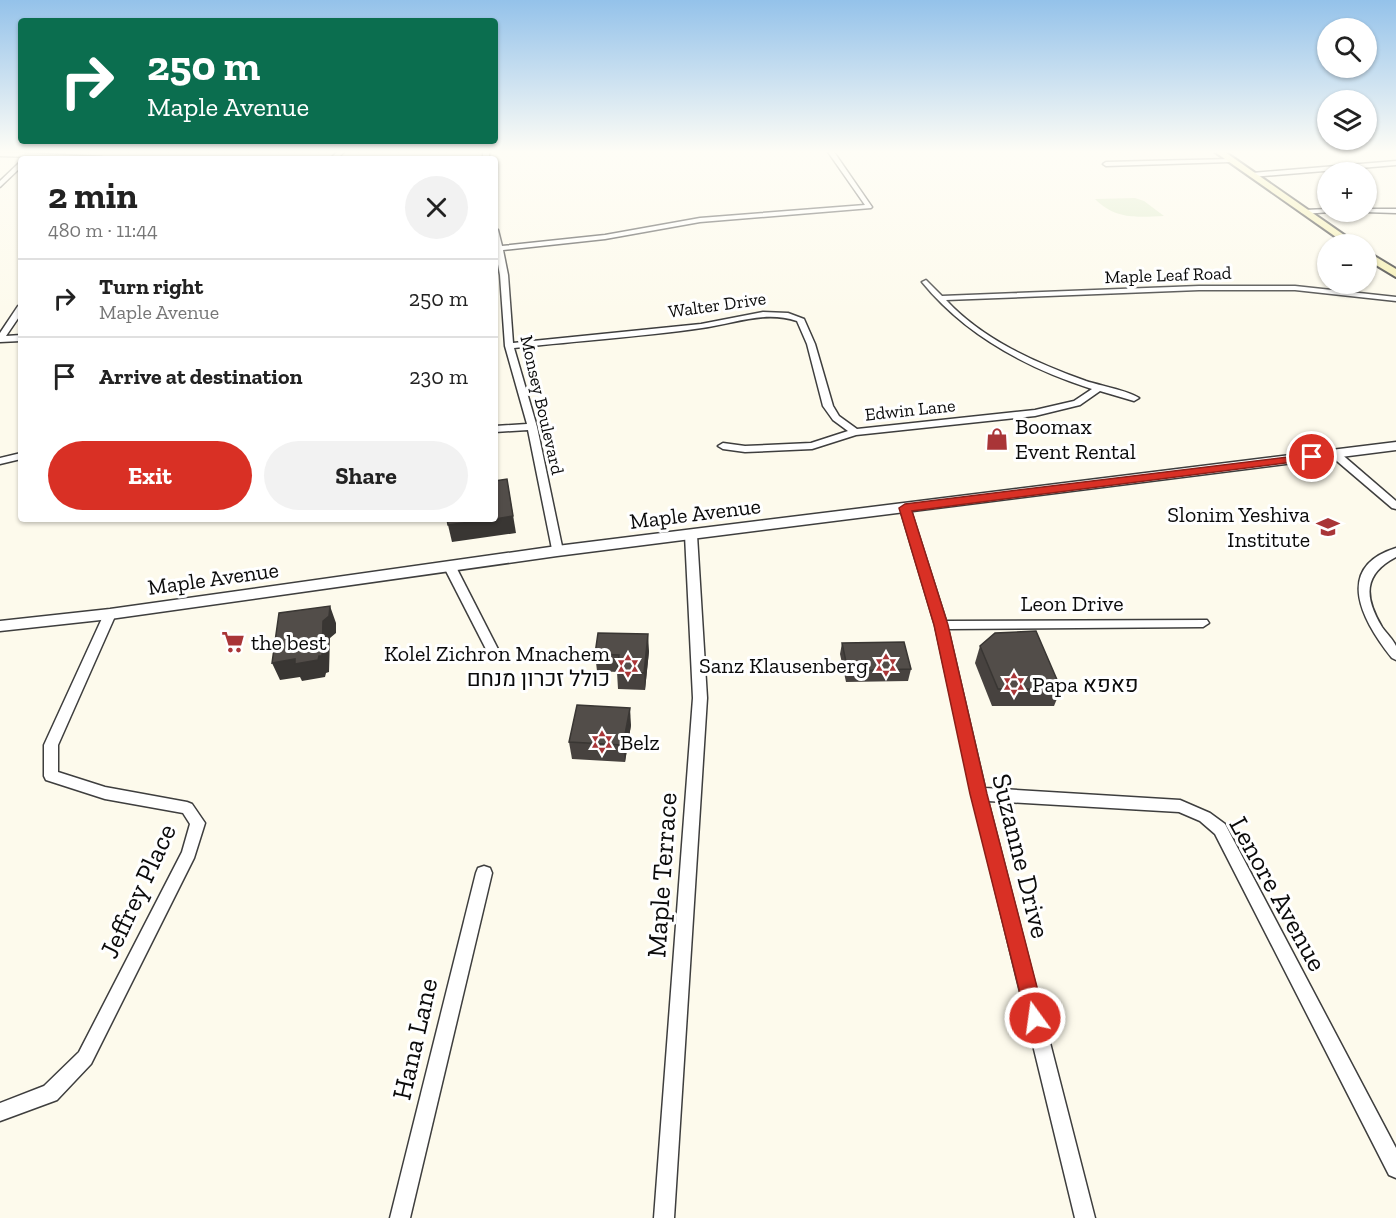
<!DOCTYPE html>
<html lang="en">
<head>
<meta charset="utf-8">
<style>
	:root { --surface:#fff; --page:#f2f2f2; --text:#222; --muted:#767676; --line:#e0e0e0; --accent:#d93025 }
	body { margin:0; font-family:"Zilla Slab",Heebo,serif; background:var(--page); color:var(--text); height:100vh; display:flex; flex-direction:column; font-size:22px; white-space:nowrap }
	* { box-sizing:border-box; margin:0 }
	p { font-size:20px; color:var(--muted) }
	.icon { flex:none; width:33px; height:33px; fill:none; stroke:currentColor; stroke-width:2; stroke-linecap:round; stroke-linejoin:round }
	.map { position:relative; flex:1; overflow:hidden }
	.side { position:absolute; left:18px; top:156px; width:480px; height:366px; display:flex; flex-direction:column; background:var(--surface); border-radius:6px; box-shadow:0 2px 4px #0004 }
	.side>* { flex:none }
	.hud { position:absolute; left:18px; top:18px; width:480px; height:126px; border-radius:6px; box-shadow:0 2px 4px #0004; background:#0b6e4f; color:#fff; overflow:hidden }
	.tools { position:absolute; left:1317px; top:18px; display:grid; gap:12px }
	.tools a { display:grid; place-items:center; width:60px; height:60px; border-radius:50%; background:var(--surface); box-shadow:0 2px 4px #0004; font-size:30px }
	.pin { position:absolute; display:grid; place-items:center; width:51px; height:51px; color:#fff; margin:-26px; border:3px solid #fff; border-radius:50%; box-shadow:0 2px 6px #0007 }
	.me { position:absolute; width:66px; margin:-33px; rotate:346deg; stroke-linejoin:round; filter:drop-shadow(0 0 4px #0008) }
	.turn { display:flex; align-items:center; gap:21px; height:126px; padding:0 30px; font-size:27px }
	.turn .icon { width:78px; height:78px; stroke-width:2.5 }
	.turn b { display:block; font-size:42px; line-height:51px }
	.round { display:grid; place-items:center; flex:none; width:63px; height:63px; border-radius:32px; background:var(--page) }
	.headline { display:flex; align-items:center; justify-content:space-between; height:102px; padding:0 30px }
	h1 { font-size:36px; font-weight:700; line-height:45px }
	.button { display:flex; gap:12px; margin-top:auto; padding:12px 30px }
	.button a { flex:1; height:69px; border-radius:36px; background:var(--accent); color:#fff; font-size:24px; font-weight:700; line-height:69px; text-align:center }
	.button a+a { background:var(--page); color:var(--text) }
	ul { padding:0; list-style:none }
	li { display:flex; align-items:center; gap:18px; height:78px; padding:0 30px; border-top:2px solid var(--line) }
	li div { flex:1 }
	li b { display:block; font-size:22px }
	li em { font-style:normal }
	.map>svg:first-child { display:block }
	.pitch { fill:#dfebcb }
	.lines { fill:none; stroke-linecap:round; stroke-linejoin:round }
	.minor-casing { stroke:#3e3e3e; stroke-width:3 }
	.tertiary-casing { stroke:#3e3e3e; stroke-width:3 }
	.secondary-casing { stroke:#2d2d2d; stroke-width:4 }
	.minor { fill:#fff; fill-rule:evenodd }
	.tertiary { fill:#fff; fill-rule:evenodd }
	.secondary { fill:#f5efaf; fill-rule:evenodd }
	.wall { fill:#47423f }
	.shaded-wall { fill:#393633 }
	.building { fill:#524d49; stroke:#393633; stroke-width:1.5 }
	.route { fill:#d93025; stroke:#8d1f18; stroke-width:1.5 }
	.labels { text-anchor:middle; stroke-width:6; stroke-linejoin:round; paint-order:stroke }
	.far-street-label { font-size:18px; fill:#0b0b0b; stroke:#fff }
	.poi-label { font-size:22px; fill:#0b0b0b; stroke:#fff; text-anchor:start }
	.street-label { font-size:22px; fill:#0b0b0b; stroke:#fff }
	.near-street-label { font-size:27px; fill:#0b0b0b; stroke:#fff }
</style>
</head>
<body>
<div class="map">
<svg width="1396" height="1218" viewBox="0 0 1396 1218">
	<rect width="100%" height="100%" fill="#fdfaec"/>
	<path class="pitch" d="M1135,198L1144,201L1164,216C1137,217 1116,220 1095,199Z"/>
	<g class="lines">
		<g class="minor-casing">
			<g id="minor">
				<polygon points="0,152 102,157 105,159 0,156"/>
				<polygon points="337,152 344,152 337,159 330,159"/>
				<rect x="483" y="152" width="6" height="7"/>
				<path d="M828,152H834L872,207L871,208L700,222L605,239L503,250L508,275L513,343L701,324L763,312L788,313L804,319L815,344L833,406L839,416L857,429L1035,410L1074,401L1092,389C1027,368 966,336 922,282L926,280L942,296L1199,286H1295L1396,297V301L1295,290H1199L946,300C983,340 1036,363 1086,381C1101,386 1127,390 1139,398L1134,401L1100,391L1080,405L1035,416L856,435L812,449L745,452L723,449L718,446L723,443L745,446L811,443L848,431L833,420L823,406L807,344L797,321C764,310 734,324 702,328C639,337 576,341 514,348L537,427L563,551L561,554H553L528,430L495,432V426L527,424L505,346L500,275L495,248V228L498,230L502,246L605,235L700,218L865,205Z"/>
				<polygon points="1231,159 1229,162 1106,166 1103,164 1106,162"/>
				<polygon points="21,161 21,167 0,187 0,181"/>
				<polygon points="1396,161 1396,165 1252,177 1249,175 1252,173"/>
				<polygon points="1328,209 1328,212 1330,212 1304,214 1301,212 1304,210"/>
				<polygon points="1366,209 1396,209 1396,213 1364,212 1366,212"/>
				<polygon points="18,306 21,306 21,314 6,336 21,335 21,341 0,342 0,333"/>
				<polygon points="1335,451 1339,452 1396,501 1396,509 1392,508 1331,456 1330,454"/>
				<polygon points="21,453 21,459 0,464 0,458"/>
				<polygon points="905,505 910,508 946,621 1207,620 1209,623 1203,627 948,629 985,788 1180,800 1210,813 1225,824 1396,1148 1396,1178 1389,1175 1215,834 1200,821 1179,812 988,801 1095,1218 1075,1218 972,794 935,625 900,508"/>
				<polygon points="691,531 697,535 707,698 674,1218 654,1218 693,698 685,535"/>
				<path d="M1396,548V557C1363,574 1364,597 1382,627C1386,633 1393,639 1396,646C1396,649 1396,656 1396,660L1392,658C1364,623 1332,568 1396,548Z"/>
				<polygon points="450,563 456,567 502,657 500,660 492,660 490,657 444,567"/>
				<polygon points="110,610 116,614 58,745 58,772 105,787 187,802 192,804 205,823 194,858 91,1064 57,1100 0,1121 0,1103 44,1086 79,1052 182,852 190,824 183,813 105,799 46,780 44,776 44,745 104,614"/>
				<polygon points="484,866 490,868 492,873 410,1218 390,1218 476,873 478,868"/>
			</g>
		</g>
		<g class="tertiary-casing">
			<polygon id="tertiary" points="1396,442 1396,450 557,556 110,619 0,631 0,621 110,609 557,546"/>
		</g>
		<g class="secondary-casing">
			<g id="secondary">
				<polygon points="1215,152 1225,152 1357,244 1346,244"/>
				<polygon points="1366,251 1396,269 1396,277 1366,259"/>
			</g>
		</g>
		<use href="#minor" class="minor"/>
		<use href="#tertiary" class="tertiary"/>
		<use href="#secondary" class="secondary"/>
	</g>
	<g class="wall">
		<polygon points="842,643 911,669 908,681 846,682 840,654"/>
		<polygon points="980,646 1061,689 1054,706 992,706 975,663"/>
		<polygon points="649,651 645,690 618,689 617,672 597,671 595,654"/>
		<polygon points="631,725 625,762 572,759 569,742"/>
	</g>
	<g class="shaded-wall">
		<polygon points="507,479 516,533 452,542 448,525"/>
		<polygon points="330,606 336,623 336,633 330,638 329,672 326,673 325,677 302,681 300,677 280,680 272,663 323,621"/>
		<polygon points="648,634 649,651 645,690 644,673"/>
		<polygon points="630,708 631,725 625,762 623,745"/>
	</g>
	<g class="building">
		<polygon points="507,479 513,516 495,519 495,481"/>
		<polygon points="447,519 492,519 448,525"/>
		<polygon points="330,606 329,616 323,621 322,656 319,656 318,660 295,664 295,659 272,663 279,613"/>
		<polygon points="1036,631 1061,689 998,689 980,646 995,633"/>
		<polygon points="598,633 648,634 644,673 617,672 619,655 595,654"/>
		<polygon points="904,642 911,669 848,671 842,643"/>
		<polygon points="577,705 630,708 623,745 569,742"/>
	</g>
	<linearGradient id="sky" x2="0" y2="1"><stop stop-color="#94c2ea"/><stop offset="0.47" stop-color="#fefdf6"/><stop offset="1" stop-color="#fefdf6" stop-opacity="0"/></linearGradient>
	<rect width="1396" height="323" fill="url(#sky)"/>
	<polygon class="route" points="1312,454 1318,457 1316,459 912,511 948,625 987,794 1045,1018 1042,1025 1035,1028 1028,1025 970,794 934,625 899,508 905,504"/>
	<defs>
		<g id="shop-bare" transform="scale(1.8)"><path d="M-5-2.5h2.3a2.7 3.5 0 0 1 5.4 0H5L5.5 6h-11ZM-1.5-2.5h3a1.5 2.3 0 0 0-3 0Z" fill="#a93537" stroke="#fff" stroke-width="2.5" paint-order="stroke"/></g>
		<g id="school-bare" transform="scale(1.8)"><path d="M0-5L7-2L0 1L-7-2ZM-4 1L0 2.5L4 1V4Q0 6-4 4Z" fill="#a93537" stroke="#fff" stroke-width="2.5" paint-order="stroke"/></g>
		<g id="supermarket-bare" transform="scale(1.8)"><path d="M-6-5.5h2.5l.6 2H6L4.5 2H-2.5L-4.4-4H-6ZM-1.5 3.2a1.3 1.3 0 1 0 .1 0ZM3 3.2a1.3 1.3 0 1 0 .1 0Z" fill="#a93537" stroke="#fff" stroke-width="2.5" paint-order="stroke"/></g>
		<g id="synagogue-bare" transform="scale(1.8)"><path d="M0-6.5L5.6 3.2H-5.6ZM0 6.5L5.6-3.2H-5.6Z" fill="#a93537" stroke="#fff" stroke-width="2.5" paint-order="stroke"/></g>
	</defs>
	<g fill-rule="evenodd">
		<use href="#shop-bare" x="997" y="439"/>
		<use href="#school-bare" x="1328" y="527"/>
		<use href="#supermarket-bare" x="233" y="642"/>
		<use href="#synagogue-bare" x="886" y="665"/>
		<use href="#synagogue-bare" x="628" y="666"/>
		<use href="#synagogue-bare" x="1014" y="684"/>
		<use href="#synagogue-bare" x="602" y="742"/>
	</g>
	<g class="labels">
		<g class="far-street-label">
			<text transform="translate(1168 275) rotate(-2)" y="6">Maple Leaf Road</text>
			<text transform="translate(717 305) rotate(-8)" y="6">Walter Drive</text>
			<text transform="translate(542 405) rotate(77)" y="6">Monsey Boulevard</text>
			<text transform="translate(910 410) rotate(-6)" y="6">Edwin Lane</text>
		</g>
		<g class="poi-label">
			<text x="1015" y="434">Boomax<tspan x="1015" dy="25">Event Rental</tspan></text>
			<text x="1310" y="522" text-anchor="end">Slonim Yeshiva<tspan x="1310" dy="25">Institute</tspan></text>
			<text x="251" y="650">the best</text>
			<text x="610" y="661" text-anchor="end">Kolel Zichron Mnachem<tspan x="610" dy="25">כולל זכרון מנחם</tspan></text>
			<text x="868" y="673" text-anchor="end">Sanz Klausenberg</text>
			<text x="1032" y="692">Papa פאפא</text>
			<text x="620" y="750">Belz</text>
		</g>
		<g class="street-label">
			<text transform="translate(695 513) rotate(-7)" y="8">Maple Avenue</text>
			<text transform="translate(213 578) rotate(-8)" y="8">Maple Avenue</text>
			<text x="1072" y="611">Leon Drive</text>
		</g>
		<g class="near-street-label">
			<text transform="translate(1021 856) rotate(76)" y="9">Suzanne Drive</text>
			<text transform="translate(662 875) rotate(-86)" y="9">Maple Terrace</text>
			<text transform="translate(138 891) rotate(-65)" y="9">Jeffrey Place</text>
			<text transform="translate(1278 894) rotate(61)" y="9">Lenore Avenue</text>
			<text transform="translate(415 1039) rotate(-77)" y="9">Hana Lane</text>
		</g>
	</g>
</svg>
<div class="tools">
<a><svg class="icon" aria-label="search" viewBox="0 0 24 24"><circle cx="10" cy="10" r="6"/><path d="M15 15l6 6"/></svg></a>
<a><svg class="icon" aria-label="layers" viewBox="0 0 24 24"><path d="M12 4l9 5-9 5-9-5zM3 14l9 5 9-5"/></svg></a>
<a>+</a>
<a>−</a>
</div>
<div class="pin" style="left:1312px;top:457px;background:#d93025"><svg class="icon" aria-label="arrive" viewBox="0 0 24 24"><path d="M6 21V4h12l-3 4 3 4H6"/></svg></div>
<svg class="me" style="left:1035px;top:1018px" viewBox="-20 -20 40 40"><circle r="17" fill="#d93025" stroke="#fff" stroke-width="3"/><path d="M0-11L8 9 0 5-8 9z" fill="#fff"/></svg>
<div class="hud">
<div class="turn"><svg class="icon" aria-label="right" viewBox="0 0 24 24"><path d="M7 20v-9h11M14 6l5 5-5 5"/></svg><div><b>250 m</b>Maple Avenue</div></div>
</div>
<section class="side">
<div class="headline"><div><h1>2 min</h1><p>480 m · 11:44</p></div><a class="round"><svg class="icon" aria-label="close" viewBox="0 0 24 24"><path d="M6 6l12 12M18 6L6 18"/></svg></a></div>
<ul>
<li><svg class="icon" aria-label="right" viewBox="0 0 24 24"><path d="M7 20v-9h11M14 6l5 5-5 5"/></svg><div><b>Turn right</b><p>Maple Avenue</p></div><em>250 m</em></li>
<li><svg class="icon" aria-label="arrive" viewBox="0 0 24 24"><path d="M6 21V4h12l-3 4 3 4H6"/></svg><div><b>Arrive at destination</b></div><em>230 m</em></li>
</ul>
<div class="button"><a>Exit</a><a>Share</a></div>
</section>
</div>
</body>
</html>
